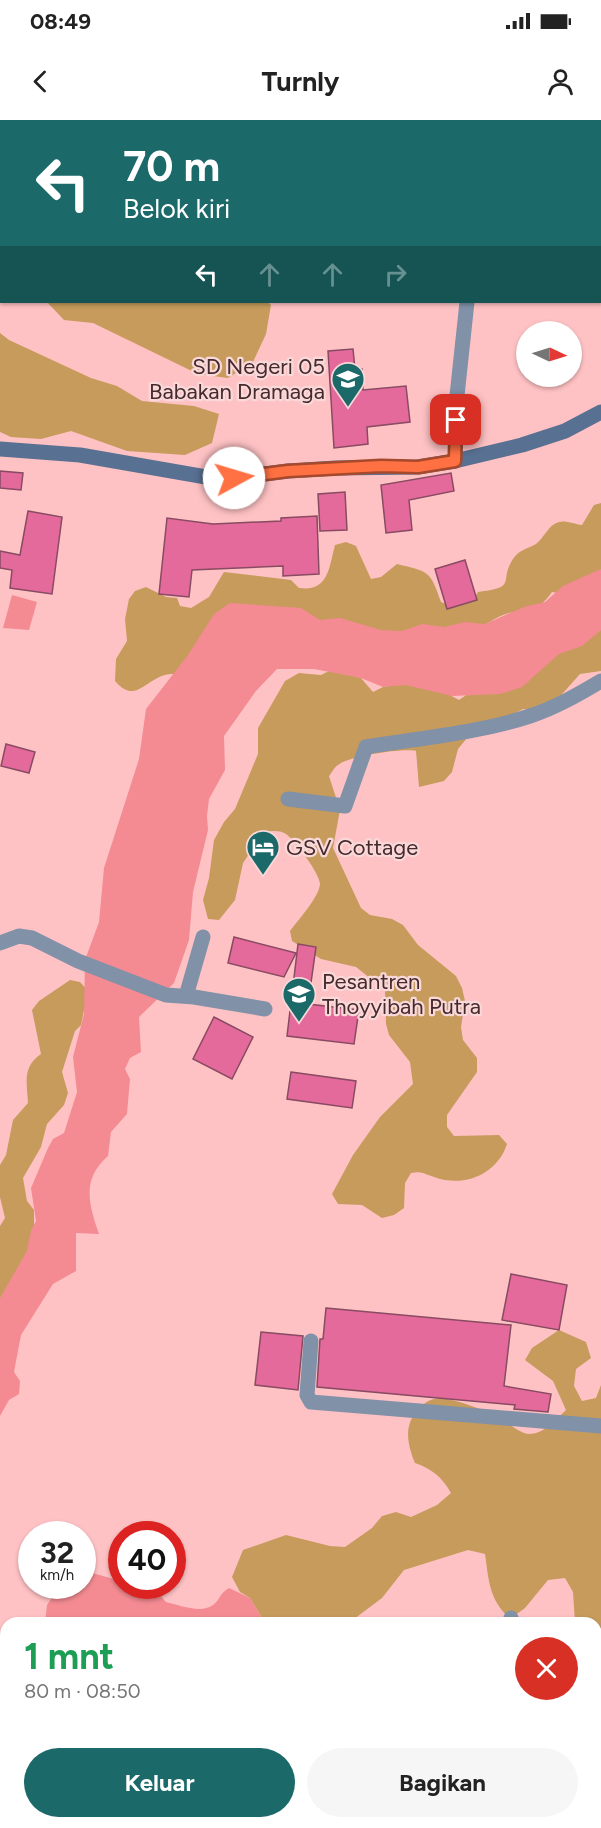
<!DOCTYPE html>
<html lang="id">
<head>
<meta charset="utf-8">
<style>
	:root { --surface:#fff; --page:#f6f6f6; --text:#222; --muted:#767676; --accent:#1c696a }
	body { margin:0; font-family:Figtree,sans-serif; background:var(--page); color:var(--text); height:100vh; display:flex; flex-direction:column; font-size:22px; white-space:nowrap }
	* { box-sizing:border-box; margin:0 }
	p { font-size:20px; color:var(--muted) }
	.icon { flex:none; width:33px; height:33px; fill:none; stroke:currentColor; stroke-width:2; stroke-linecap:round; stroke-linejoin:round }
	.map { position:relative; flex:1; overflow:hidden }
	.sheet { position:absolute; left:0px; top:1497px; width:602px; height:212px; display:flex; flex-direction:column; background:var(--surface); border-radius:18px 18px 0 0; box-shadow:0 2px 4px #0004 }
	.sheet>* { flex:none }
	.top-card { position:absolute; left:0px; top:0px; width:602px; height:183px; box-shadow:0 2px 4px #0004; background:#1c696a; color:#fff; overflow:hidden }
	.needle { width:39px; rotate:94deg }
	.buttons { position:absolute; left:516px; top:201px; display:grid; gap:12px }
	.buttons a { display:grid; place-items:center; width:66px; height:66px; border-radius:50%; background:var(--surface); box-shadow:0 2px 4px #0004; font-size:30px }
	.speed { position:absolute; left:18px; top:1401px; display:flex; gap:12px; font-size:30px; font-weight:700; text-align:center }
	.speed>* { display:grid; place-content:center; width:78px; height:78px; border-radius:50%; background:var(--surface); box-shadow:0 2px 4px #0004; line-height:1 }
	.speed small { font-size:15px; font-weight:400 }
	.speed .limit { border:9px solid #d22; background:#fff; color:#111 }
	.pin { position:absolute; display:grid; place-items:center; width:51px; height:51px; color:#fff; margin:-26px; border-radius:12px; box-shadow:0 3px 9px #0006 }
	.me { position:absolute; width:66px; margin:-33px; rotate:84deg; stroke-linejoin:round; filter:drop-shadow(0 0 4px #0008) }
	.turn { display:flex; align-items:center; gap:21px; height:126px; padding:0 24px; font-size:27px }
	.turn .icon { width:78px; height:78px; stroke-width:2.5 }
	.turn b { display:block; font-size:42px; line-height:51px }
	.lanes { display:flex; align-items:center; height:57px; padding:0 24px; background:#0003; justify-content:center; gap:30px; direction:ltr }
	.lanes .off { opacity:.35 }
	.round { display:grid; place-items:center; flex:none; width:63px; height:63px; border-radius:32px; background:var(--page) }
	.head { display:flex; align-items:center; justify-content:space-between; height:102px; padding:0 24px }
	h1 { font-size:36px; font-weight:700; line-height:45px; color:#1e9e55 }
	.button { display:flex; gap:12px; margin-top:auto; padding:12px 24px }
	.button a { flex:1; height:69px; border-radius:36px; background:var(--accent); color:#fff; font-size:24px; font-weight:700; line-height:69px; text-align:center }
	.button a+a { background:var(--page); color:var(--text) }
	.status { display:flex; justify-content:space-between; align-items:center; height:42px; padding:0 30px; background:var(--surface); direction:ltr }
	.status svg { height:16px; fill:currentColor }
	header { display:flex; justify-content:space-between; align-items:center; height:78px; padding:0 24px; background:var(--surface); font-size:27px; font-weight:700 }
	.map>svg:first-child { display:block }
	.green { fill:#c69b5c }
	.water { fill:#f48b92 }
	.building { fill:#e36a9b; stroke:#884b62; stroke-width:1.5 }
	.lines { fill:none; stroke-linecap:round; stroke-linejoin:round }
	.street { stroke:#8091a8; stroke-width:15 }
	.secondary { stroke:#587091; stroke-width:15 }
	.route-casing { stroke:#a6492c; stroke-width:15 }
	.route { stroke:#ff7043; stroke-width:10 }
	.labels { text-anchor:middle; stroke-width:4.5; stroke-linejoin:round; paint-order:stroke }
	.poi-label { font-size:22px; fill:#46292b; stroke:#f8d8d9; text-anchor:start }
</style>
</head>
<body>
<div class="status"><b>08:49</b><svg viewBox="0 0 49 12"><path d="M0 12V9h3v3zM5 12V6h3v6zM10 12V3h3v9zM15 12V0h3v12zM26 1h20v11H26zM47 4h2v5h-2z"/></svg></div>
<header><svg class="icon" aria-label="back" viewBox="0 0 24 24"><path d="M15 5l-7 7 7 7"/></svg>Turnly<svg class="icon" aria-label="person" viewBox="0 0 24 24"><circle cx="12" cy="8" r="4"/><path d="M4 21q1-7 8-7t8 7"/></svg></header>
<div class="map">
<svg width="601" height="1708" viewBox="0 0 601 1708">
	<rect width="100%" height="100%" fill="#ffc2c4"/>
	<g class="green">
		<polygon points="47,182 268,182 271,185 266,214 253,242 228,258 198,254 93,203 64,200"/>
		<polygon points="0,213 9,220 91,258 117,266 142,281 194,286 219,294 212,323 185,335 127,331 71,311 41,319 11,317 0,312"/>
		<path d="M601,383V456L564,474L552,472C535,495 532,488 509,493C501,495 493,500 486,504L189,555C182,555 172,553 165,555C144,561 135,584 115,561L116,539L127,521L125,499L129,479L135,471L146,467L166,477L177,478L180,486L191,488L209,477L224,452L291,460L299,468C329,472 329,447 335,425L346,422L356,426L371,459L381,457L397,444C429,452 430,450 441,482L451,486L473,481L478,472C519,467 498,462 513,439C519,430 527,429 536,424C544,418 548,405 559,402C565,400 575,404 582,405L594,385Z"/>
		<path d="M601,504V551L580,554L547,591L523,589L467,618L458,629L452,652L444,661L419,667L416,631C403,628 349,636 338,645C334,647 332,653 329,656L340,690L333,728L361,788L370,795L392,799L403,805L418,825L456,856L462,868L465,881L461,907L463,920L477,938V952L447,995V1007L454,1016L499,1015L507,1024C497,1055 463,1068 434,1057C424,1054 422,1051 411,1053L405,1063L404,1088L394,1095L382,1098L362,1085L338,1084L332,1074L353,1035L380,997L413,964L410,942L389,915L386,904L385,870L356,847L321,839L292,821L290,811C299,799 319,777 320,764C320,754 295,720 286,714C279,710 272,711 264,712L243,743L235,780L219,800L208,799L203,780L209,758L214,720L224,702L235,689L258,634V608L285,561L299,553L321,555L331,550L361,558L373,572L383,567L422,560L459,580L478,567L551,540L579,515Z"/>
		<path d="M70,860L80,862L88,871L81,905L75,911L62,952L68,973L64,985L47,1004L41,1027L23,1058L27,1081L34,1090V1134L0,1182V1106L5,1098L0,1077V1045L6,1035L13,1000L28,983C27,962 22,947 41,934L32,890L39,881Z"/>
		<path d="M559,1210L586,1222L591,1238L576,1249L574,1266L582,1281L596,1278L601,1265V1601H596V1503H575L573,1472L565,1458L548,1460L525,1488L510,1499C489,1479 489,1462 485,1434L468,1430L404,1450L382,1478L354,1499V1503H265L250,1478L240,1472L232,1457L243,1430L286,1415L330,1426L345,1427L372,1408L382,1396L396,1392L411,1397L437,1385L451,1373C442,1357 432,1349 415,1343C408,1326 403,1306 417,1291C422,1285 427,1280 435,1279C450,1276 487,1291 500,1299C508,1303 520,1313 528,1314C545,1314 555,1300 566,1290L553,1261L525,1240L532,1228Z"/>
		<polygon points="356,1702 520,1702 523,1708 356,1708"/>
	</g>
	<g class="water">
		<path d="M601,449V510L582,526L559,534L522,567L500,574L452,576L406,565L383,567L361,558L314,549H277L256,571L224,616L225,650L209,679L207,696L208,710L193,772L189,820L174,863L139,897L141,932L130,938L125,949L130,959L127,994L111,1012L108,1036C81,1059 89,1085 99,1114L76,1113V1151L53,1164L21,1215L14,1252L20,1261L19,1274L9,1280L0,1296V1178L27,1131L31,1110L36,1101L31,1068L48,1028L53,1019L64,1013L77,972L73,937L84,894L85,840L99,802L104,748L139,639L146,589L188,535L214,494L230,483L301,488L320,500L340,498L381,510L402,511L422,504L444,507L465,502L485,504L524,487L545,482L563,466Z"/>
		<polygon points="12,475 37,482 29,510 3,508"/>
		<path d="M85,1451L121,1461L122,1466C139,1466 155,1468 166,1482C179,1485 201,1494 213,1485C221,1479 218,1475 229,1468L250,1478L265,1503H45L47,1485L53,1476L64,1474L73,1469L74,1466H82L83,1453Z"/>
		<polygon points="6,1590 6,1702 32,1703 29,1708 0,1708 0,1599"/>
		<polygon points="290,1702 353,1703 356,1708 289,1708"/>
	</g>
	<g class="building">
		<polygon points="353,229 355,249 362,249 363,270 406,266 410,302 367,307 368,324 334,328 328,231"/>
		<polygon points="0,351 23,353 21,370 0,368"/>
		<polygon points="451,353 454,371 409,380 412,410 386,413 381,365"/>
		<polygon points="345,372 347,410 320,411 318,374"/>
		<polygon points="28,391 62,397 52,474 10,468 12,450 0,448 0,431 20,435"/>
		<polygon points="317,396 319,454 283,456 283,446 192,450 189,477 159,474 167,398 213,404 281,401 281,398"/>
		<polygon points="465,440 477,480 447,489 435,449"/>
		<polygon points="6,624 35,632 29,653 1,646"/>
		<polygon points="234,817 296,833 284,857 228,843"/>
		<polygon points="298,824 316,827 308,884 359,890 354,924 287,916"/>
		<polygon points="214,897 253,917 232,959 193,939"/>
		<polygon points="291,952 356,961 352,988 287,979"/>
		<polygon points="511,1154 567,1165 559,1210 502,1200"/>
		<polygon points="326,1188 511,1205 504,1266 551,1274 548,1292 514,1289 515,1285 317,1267 320,1219 323,1219"/>
		<polygon points="261,1212 303,1216 298,1270 255,1265"/>
	</g>
	<g class="lines">
		<g class="street">
			<polyline points="492,2 493,0"/>
			<polyline points="455,341 456,285 467,182"/>
			<path d="M288,679L345,686L366,627C421,618 478,613 530,596C555,588 579,574 601,561"/>
			<polyline points="0,823 19,816 32,818 78,841 166,875 194,877 265,889"/>
			<polyline points="186,876 203,817"/>
			<polyline points="311,1221 307,1275 311,1282 601,1306"/>
			<polyline points="511,1498 513,1503"/>
			<polyline points="596,1686 601,1689"/>
		</g>
		<polyline class="secondary" points="0,329 80,335 206,357 234,358 288,351 336,348 418,347 455,341 522,325 565,311 601,292"/>
	</g>
	<g class="lines">
		<g class="route-casing">
			<polyline id="route" points="234,358 288,351 381,346 418,347 455,341 456,300"/>
		</g>
		<use href="#route" class="route"/>
	</g>
	<defs>
		<g id="school-pin" transform="scale(1.725)"><path d="M0 17L-7.5 6A9.5 9.5 0 1 1 7.5 6Z" fill="#1c696a" stroke="#f8d8d9"/><path d="M0-5L7-2L0 1L-7-2ZM-4 1L0 2.5L4 1V4Q0 6-4 4Z" fill="#fff"/></g>
		<g id="hotel-pin" transform="scale(1.725)"><path d="M0 17L-7.5 6A9.5 9.5 0 1 1 7.5 6Z" fill="#1c696a" stroke="#f8d8d9"/><path d="M-6-4.5h1.5V1H6V5H4.5V3h-9V5H-6ZM-4 0a1.8 1.8 0 1 1 3.6 0ZM.5 0V-2.5h3Q6-2.5 6 0Z" fill="#fff"/></g>
	</defs>
	<g fill-rule="evenodd">
		<use href="#school-pin" x="348" y="259"/>
		<use href="#hotel-pin" x="263" y="727"/>
		<use href="#school-pin" x="299" y="874"/>
	</g>
	<g class="labels">
		<g class="poi-label">
			<text x="325" y="254" text-anchor="end">SD Negeri 05<tspan x="325" dy="25">Babakan Dramaga</tspan></text>
			<text x="286" y="735">GSV Cottage</text>
			<text x="322" y="869">Pesantren<tspan x="322" dy="25">Thoyyibah Putra</tspan></text>
		</g>
	</g>
</svg>
<div class="buttons">
<a><svg class="needle" viewBox="-14 -14 28 28"><path d="M0-13l5 13h-10z" fill="#e53935"/><path d="M0 13l5-13h-10z" fill="#767676"/></svg></a>
</div>
<div class="speed"><div>32<small>km/h</small></div><div class="limit">40</div></div>
<div class="pin" style="left:456px;top:300px;background:#d93025"><svg class="icon" aria-label="arrive" viewBox="0 0 24 24"><path d="M6 21V4h12l-3 4 3 4H6"/></svg></div>
<svg class="me" style="left:234px;top:358px" viewBox="-20 -20 40 40"><circle r="19" fill="#fff"/><path d="M0-13L10 11 0 6-10 11z" fill="#ff7043"/></svg>
<div class="top-card">
<div class="turn"><svg class="icon" aria-label="left" viewBox="0 0 24 24"><path d="M17 20v-9H6M10 6l-5 5 5 5"/></svg><div><b>70 m</b>Belok kiri</div></div>
<div class="lanes"><svg class="icon" aria-label="left" viewBox="0 0 24 24"><path d="M17 20v-9H6M10 6l-5 5 5 5"/></svg><svg class="icon off" aria-label="ahead" viewBox="0 0 24 24"><path d="M12 20V5M6 11l6-6 6 6"/></svg><svg class="icon off" aria-label="ahead" viewBox="0 0 24 24"><path d="M12 20V5M6 11l6-6 6 6"/></svg><svg class="icon off" aria-label="right" viewBox="0 0 24 24"><path d="M7 20v-9h11M14 6l5 5-5 5"/></svg></div>
</div>
<section class="sheet">
<div class="head"><div><h1>1 mnt</h1><p>80 m · 08:50</p></div><a class="round" style="background:#d93025;color:#fff"><svg class="icon" aria-label="close" viewBox="0 0 24 24"><path d="M6 6l12 12M18 6L6 18"/></svg></a></div>
<div class="button"><a>Keluar</a><a>Bagikan</a></div>
</section>
</div>
</body>
</html>
